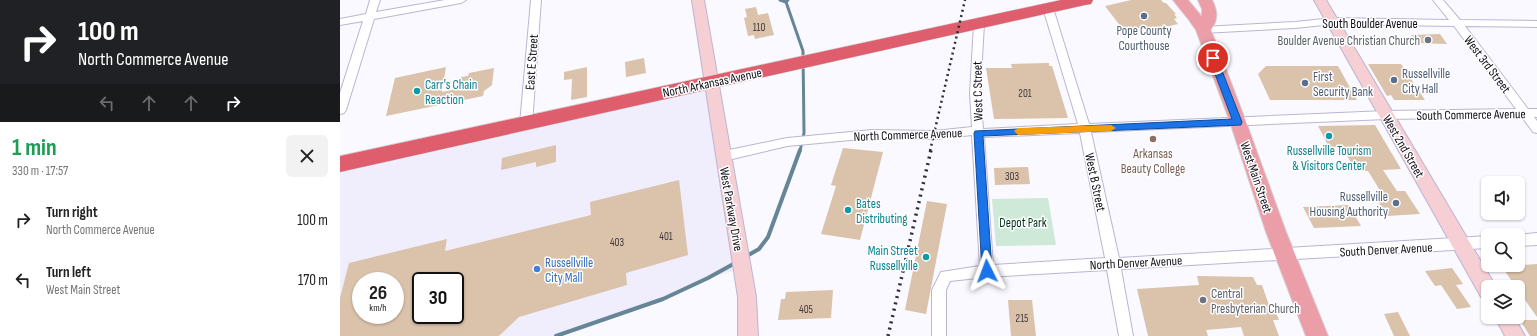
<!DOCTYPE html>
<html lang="en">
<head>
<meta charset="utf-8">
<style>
	:root { --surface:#fff; --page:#f2f2f2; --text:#222; --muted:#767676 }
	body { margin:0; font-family:"Sofia Sans Condensed",sans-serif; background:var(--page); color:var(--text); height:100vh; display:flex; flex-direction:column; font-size:15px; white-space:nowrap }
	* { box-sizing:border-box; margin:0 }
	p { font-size:13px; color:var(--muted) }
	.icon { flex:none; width:22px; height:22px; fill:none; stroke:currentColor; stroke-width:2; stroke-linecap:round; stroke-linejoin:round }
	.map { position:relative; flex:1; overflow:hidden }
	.sheet { display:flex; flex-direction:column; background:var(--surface); width:340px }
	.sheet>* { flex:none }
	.banner { background:#202124; color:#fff; overflow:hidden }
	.tools { position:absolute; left:1141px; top:176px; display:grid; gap:8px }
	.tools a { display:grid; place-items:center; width:44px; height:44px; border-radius:6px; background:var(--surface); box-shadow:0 1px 3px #0004; font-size:20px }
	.speed { position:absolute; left:12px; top:272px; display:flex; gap:8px; font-size:20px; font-weight:700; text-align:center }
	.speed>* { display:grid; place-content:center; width:52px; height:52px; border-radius:50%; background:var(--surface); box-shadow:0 1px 3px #0004; line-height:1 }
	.speed small { font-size:10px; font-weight:400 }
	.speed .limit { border:2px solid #111; border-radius:6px; background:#fff; color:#111 }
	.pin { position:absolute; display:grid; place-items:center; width:34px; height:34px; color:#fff; margin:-17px; border:2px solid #fff; border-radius:50%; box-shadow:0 1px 4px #0007 }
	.me { position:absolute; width:44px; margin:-22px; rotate:357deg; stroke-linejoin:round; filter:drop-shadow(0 0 3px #0008) }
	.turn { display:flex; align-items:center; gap:14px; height:84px; padding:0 12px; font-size:18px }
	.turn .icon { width:52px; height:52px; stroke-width:2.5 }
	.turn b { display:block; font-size:28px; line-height:34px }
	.lanes { display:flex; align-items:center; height:38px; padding:0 12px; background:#0003; justify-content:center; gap:20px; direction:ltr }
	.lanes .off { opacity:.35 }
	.round { display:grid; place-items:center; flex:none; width:42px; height:42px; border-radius:6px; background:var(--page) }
	.headline { display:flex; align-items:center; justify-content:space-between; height:68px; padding:0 12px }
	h1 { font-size:24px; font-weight:700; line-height:30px; color:#1e9e55 }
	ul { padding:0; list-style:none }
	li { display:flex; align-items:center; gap:12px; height:60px; padding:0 12px }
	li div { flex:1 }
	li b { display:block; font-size:15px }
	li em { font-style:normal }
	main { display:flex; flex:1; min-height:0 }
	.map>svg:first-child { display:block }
	.built { fill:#f0edfc; fill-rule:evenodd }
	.green { fill:#cee9d7 }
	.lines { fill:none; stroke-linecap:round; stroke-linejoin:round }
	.stream-far1 { stroke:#668597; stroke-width:3 }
	.stream { stroke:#668597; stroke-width:4 }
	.building { fill:#dac2ab; fill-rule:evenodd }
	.street-casing { stroke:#bcb5d3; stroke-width:2 }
	.secondary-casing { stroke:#bcb5d3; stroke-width:2 }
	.primary-casing { stroke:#d4d3d5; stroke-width:2 }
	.highway-casing { stroke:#d4d3d5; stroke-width:1 }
	.street { fill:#fff; fill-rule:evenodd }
	.secondary { fill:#f5cfd3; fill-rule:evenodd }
	.primary { fill:#eb9ea7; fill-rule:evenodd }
	.highway { fill:#de5e6d; fill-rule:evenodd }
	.rail-far1 { stroke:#2e2c35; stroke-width:2.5; stroke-dasharray:2 3.5; stroke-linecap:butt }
	.rail { stroke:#2e2c35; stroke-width:3.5; stroke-dasharray:2 4.5; stroke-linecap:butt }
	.route { fill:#1a73e8; stroke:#114b97 }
	.slow { fill:#f59e0b }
	.service-dot { fill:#5c6f8a; stroke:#fff; stroke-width:1.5 }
	.worship-dot { fill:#6b7280; stroke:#fff; stroke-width:1.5 }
	.culture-dot { fill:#0f9aa8; stroke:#fff; stroke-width:1.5 }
	.education-dot { fill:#8d6e63; stroke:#fff; stroke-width:1.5 }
	.shop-dot { fill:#3f7fe0; stroke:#fff; stroke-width:1.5 }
	.labels { text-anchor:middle; stroke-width:3; stroke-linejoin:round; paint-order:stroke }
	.number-label { font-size:11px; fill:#423a3c }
	.street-label { font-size:13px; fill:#0f0d17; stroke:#fff }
	.service-label { font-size:13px; fill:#4e5e75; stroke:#fff; text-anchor:start }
	.worship-label { font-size:13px; fill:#5b616d; stroke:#fff; text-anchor:end }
	.culture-label { font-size:13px; fill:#0d838f; stroke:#fff; text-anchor:start }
	.education-label { font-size:13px; fill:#785e54; stroke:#fff }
	.park-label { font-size:13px; fill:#00331b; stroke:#fff }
	.shop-label { font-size:13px; fill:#366cbe; stroke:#fff; text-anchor:start }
</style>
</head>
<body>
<main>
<section class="sheet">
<div class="banner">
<div class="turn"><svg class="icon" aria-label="right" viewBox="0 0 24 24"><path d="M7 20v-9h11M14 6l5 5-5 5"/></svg><div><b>100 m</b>North Commerce Avenue</div></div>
<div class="lanes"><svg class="icon off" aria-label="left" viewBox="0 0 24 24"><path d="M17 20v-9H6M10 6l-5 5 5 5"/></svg><svg class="icon off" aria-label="ahead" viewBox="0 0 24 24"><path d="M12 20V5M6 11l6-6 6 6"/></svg><svg class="icon off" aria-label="ahead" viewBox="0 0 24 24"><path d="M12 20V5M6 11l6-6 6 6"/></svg><svg class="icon" aria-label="right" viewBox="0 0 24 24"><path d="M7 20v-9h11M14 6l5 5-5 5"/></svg></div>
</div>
<div class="headline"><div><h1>1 min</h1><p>330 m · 17:57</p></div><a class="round"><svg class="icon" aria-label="close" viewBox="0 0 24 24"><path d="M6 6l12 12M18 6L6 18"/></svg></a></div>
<ul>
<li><svg class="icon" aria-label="right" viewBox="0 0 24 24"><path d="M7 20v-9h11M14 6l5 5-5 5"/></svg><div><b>Turn right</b><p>North Commerce Avenue</p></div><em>100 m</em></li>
<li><svg class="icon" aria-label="left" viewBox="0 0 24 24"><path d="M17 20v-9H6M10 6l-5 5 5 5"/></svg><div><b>Turn left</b><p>West Main Street</p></div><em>170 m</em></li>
</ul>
</section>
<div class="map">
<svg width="1197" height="336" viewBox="0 0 1197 336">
	<rect width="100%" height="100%" fill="#faf9ff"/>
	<path class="built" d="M371,82L402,269L368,278L323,299L216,336H0V164ZM21,281H55V315H21ZM81,281H115V315H81Z"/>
	<polygon class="green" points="708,198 716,245 656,246 652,199"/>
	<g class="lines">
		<g class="stream-far1">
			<polyline points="440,0 446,2"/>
			<polyline points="448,0 446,2 463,51 464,133 460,151"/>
		</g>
		<g class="stream">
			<polyline points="405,257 419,249 428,237 460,150"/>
			<polyline points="216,336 323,299 368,278 397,262"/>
		</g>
	</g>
	<g class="building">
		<polygon points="791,0 821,0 824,3 826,3 836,14 834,14 837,18 834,19 838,24 808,31 804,27 785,32 765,6"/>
		<polygon points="416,7 418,15 428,13 434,35 415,39 414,35 408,36 404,18 407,17 405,9"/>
		<polygon points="1100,34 1107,44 1078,43 1071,35"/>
		<polygon points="304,58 306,73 286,77 285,62"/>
		<polygon points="709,63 709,66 712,66 728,118 654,119 646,68 672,68 671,64"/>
		<polygon points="1028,64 1061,64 1085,100 1054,100 1051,95 1047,96"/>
		<polygon points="926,66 998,66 1017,100 930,100 918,74"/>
		<polygon points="106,67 102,92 120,88 121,77 128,76 129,73 154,68 152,85 144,91 143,96 46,116 55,78"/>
		<polygon points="247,67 247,97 231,100 232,79 224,80 224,72"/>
		<polygon points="1035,125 1061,169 1043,170 1057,191 1065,191 1080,214 1047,216 1033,193 1041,192 1028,171 1016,171 1002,147 989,147 978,126"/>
		<polygon points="216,145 216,162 196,167 196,162 161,170 162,158"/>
		<polygon points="503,148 543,152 520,240 481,234 496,186 491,185"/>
		<polygon points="688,167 690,184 655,185 654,168"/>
		<path d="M339,180L348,255L286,273L287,285L179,317L160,335L158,336H0V298L9,263L107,239L105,251L251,215L250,202ZM21,281H55V315H21ZM81,281H115V315H81Z"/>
		<polygon points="587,201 607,204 586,314 565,310"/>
		<polygon points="1009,205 1021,226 974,228 963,207"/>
		<polygon points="1197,264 1197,317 1178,290 1178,287 1176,287 1162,267"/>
		<polygon points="1112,268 1123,284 1116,285 1131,307 1117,309 1101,285 1095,286 1085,271"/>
		<polygon points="857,276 913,277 917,285 922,285 931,311 935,310 939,320 933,320 939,336 904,336 901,327 866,330 868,336 808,336 797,289 859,285"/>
		<polygon points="493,290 491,318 438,320 441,299 445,299 446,292"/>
		<polygon points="668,300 692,300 696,336 671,336"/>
		<polygon points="1058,312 1070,336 1054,336 1044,314"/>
		<polygon points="1180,320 1197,320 1197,336 1190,336"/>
	</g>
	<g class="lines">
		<g class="street-casing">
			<g id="street">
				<polygon points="30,0 40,0 36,12 105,0 126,0 121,3 34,19 6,110 4,113 0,114 0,93 23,21 0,25 0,19 26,14"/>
				<polygon points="191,0 201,0 192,124 190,127 186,128 182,127 180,124"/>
				<path d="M1093,0H1103L1120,20L1197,21V27L1125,26L1188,109H1197V117H1194L1197,121V133L1193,132L1182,117L1046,119L751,132L779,258L1148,236V248L781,269L793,336H779L767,270L647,277L610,281L606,290V336H592V290L601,272L640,266L632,135L594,139L532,138L447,146L384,161L380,159L378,156L380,153L384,151L447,138L532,130L594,131L632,127L630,93L634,24L639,21L644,24L640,93L643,129L738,124L703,8L708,5L713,8L749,124L1046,111L1176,109L1114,26L993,24L955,28L863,33L858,30L863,27L955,22L993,18L1109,20ZM740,133L765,258L653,265L644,137Z"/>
				<polygon points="1197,233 1197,245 1178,246 1178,235 1177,235"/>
			</g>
		</g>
		<g class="secondary-casing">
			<g id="secondary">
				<polygon points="352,0 364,0 416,297 418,336 398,336 398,297"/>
				<polygon points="974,0 986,0 1155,285 1155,287 1148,287 1148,299 1141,297"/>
				<polygon points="1155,317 1174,317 1185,336 1165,336"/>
			</g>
		</g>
		<g class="primary-casing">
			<path id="primary" d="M833,0H848L862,17V9L858,0H872C878,12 878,19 871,30L906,122L946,232L988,336H966L926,232L890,122L856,30L849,20Z"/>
		</g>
		<g class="highway-casing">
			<polygon id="highway" points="721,0 753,0 751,4 745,5 0,172 0,156"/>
		</g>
		<use href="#street" class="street"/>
		<use href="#secondary" class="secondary"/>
		<use href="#primary" class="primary"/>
		<use href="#highway" class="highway"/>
		<polyline class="rail-far1" points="590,151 625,0"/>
		<polyline class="rail" points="548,336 591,150"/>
	</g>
	<polygon class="route" points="873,55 877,58 902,122 901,125 643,136 652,271 650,274 647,275 643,274 642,271 634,133 635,131 892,119 869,58"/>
	<polygon class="slow" points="771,125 776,128 771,131 678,135 674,131 678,128"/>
	<g class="service-dot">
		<circle cx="804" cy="16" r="4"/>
		<circle cx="1054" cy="80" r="4"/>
		<circle cx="965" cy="83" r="4"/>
		<circle cx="1056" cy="203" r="4"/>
	</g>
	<g class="worship-dot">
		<circle cx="1088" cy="40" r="4"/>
		<circle cx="863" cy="300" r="4"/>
	</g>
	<g class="culture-dot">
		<circle cx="77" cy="91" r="4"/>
		<circle cx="989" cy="136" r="4"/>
		<circle cx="508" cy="210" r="4"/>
		<circle cx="586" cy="257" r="4"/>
	</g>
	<circle class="education-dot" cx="813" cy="139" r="4"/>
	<circle class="shop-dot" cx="197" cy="269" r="4"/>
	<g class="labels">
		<g class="number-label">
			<text x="419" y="31">110</text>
			<text x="685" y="97">201</text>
			<text x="672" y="180">303</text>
			<text x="326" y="240">401</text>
			<text x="277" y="246">403</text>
			<text x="466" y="313">405</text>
			<text x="682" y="322">215</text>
		</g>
		<g class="street-label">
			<text x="1030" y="28">South Boulder Avenue</text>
			<text transform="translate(191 62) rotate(-86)" y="5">East E Street</text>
			<text transform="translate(1148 64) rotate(53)" y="5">West 3rd Street</text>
			<text transform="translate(372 82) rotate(-12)" y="5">North Arkansas Avenue</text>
			<text transform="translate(637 91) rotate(-91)" y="5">West C Street</text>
			<text transform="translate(1131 114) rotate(-1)" y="5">South Commerce Avenue</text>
			<text transform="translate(568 134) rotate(-2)" y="5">North Commerce Avenue</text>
			<text transform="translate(1064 146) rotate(60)" y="5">West 2nd Street</text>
			<text transform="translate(917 177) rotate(71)" y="5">West Main Street</text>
			<text transform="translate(756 182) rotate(78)" y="5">West B Street</text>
			<text transform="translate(392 209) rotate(80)" y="5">West Parkway Drive</text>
			<text transform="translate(1046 249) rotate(-3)" y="5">South Denver Avenue</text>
			<text transform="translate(796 262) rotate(-3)" y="5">North Denver Avenue</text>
		</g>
		<g class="service-label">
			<text x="804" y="35" text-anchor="middle">Pope County<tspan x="804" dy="15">Courthouse</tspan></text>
			<text x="1062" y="78">Russellville<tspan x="1062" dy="15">City Hall</tspan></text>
			<text x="973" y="81">First<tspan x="973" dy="15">Security Bank</tspan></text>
			<text x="1048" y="201" text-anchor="end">Russellville<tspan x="1048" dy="15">Housing Authority</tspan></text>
		</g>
		<g class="worship-label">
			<text x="1080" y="45">Boulder Avenue Christian Church</text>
			<text x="871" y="298" text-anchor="start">Central<tspan x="871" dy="15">Presbyterian Church</tspan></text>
		</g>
		<g class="culture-label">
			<text x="85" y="89">Carr's Chain<tspan x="85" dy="15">Reaction</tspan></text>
			<text x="989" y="155" text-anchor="middle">Russellville Tourism<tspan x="989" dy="15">&amp; Visitors Center</tspan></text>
			<text x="516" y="208">Bates<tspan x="516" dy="15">Distributing</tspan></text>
			<text x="578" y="255" text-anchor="end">Main Street<tspan x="578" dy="15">Russellville</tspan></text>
		</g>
		<g class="education-label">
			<text x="813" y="158">Arkansas<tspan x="813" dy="15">Beauty College</tspan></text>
		</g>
		<g class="park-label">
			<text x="683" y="227">Depot Park</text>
		</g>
		<g class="shop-label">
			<text x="205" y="267">Russellville<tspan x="205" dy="15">City Mall</tspan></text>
		</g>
	</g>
</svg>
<div class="tools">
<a><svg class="icon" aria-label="sound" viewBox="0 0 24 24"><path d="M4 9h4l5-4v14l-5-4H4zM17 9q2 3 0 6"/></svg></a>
<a><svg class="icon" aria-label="search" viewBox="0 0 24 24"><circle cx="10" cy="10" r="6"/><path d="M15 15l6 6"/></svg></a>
<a><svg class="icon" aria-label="layers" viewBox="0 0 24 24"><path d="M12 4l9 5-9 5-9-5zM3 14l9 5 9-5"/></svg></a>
</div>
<div class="speed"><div>26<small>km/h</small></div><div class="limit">30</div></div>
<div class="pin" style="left:873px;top:58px;background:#d93025"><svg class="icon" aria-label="arrive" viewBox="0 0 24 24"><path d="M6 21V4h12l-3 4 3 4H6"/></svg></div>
<svg class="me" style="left:647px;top:271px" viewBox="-20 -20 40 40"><path d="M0-17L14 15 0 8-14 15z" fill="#1a73e8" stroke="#fff" stroke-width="4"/></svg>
</div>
</main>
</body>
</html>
